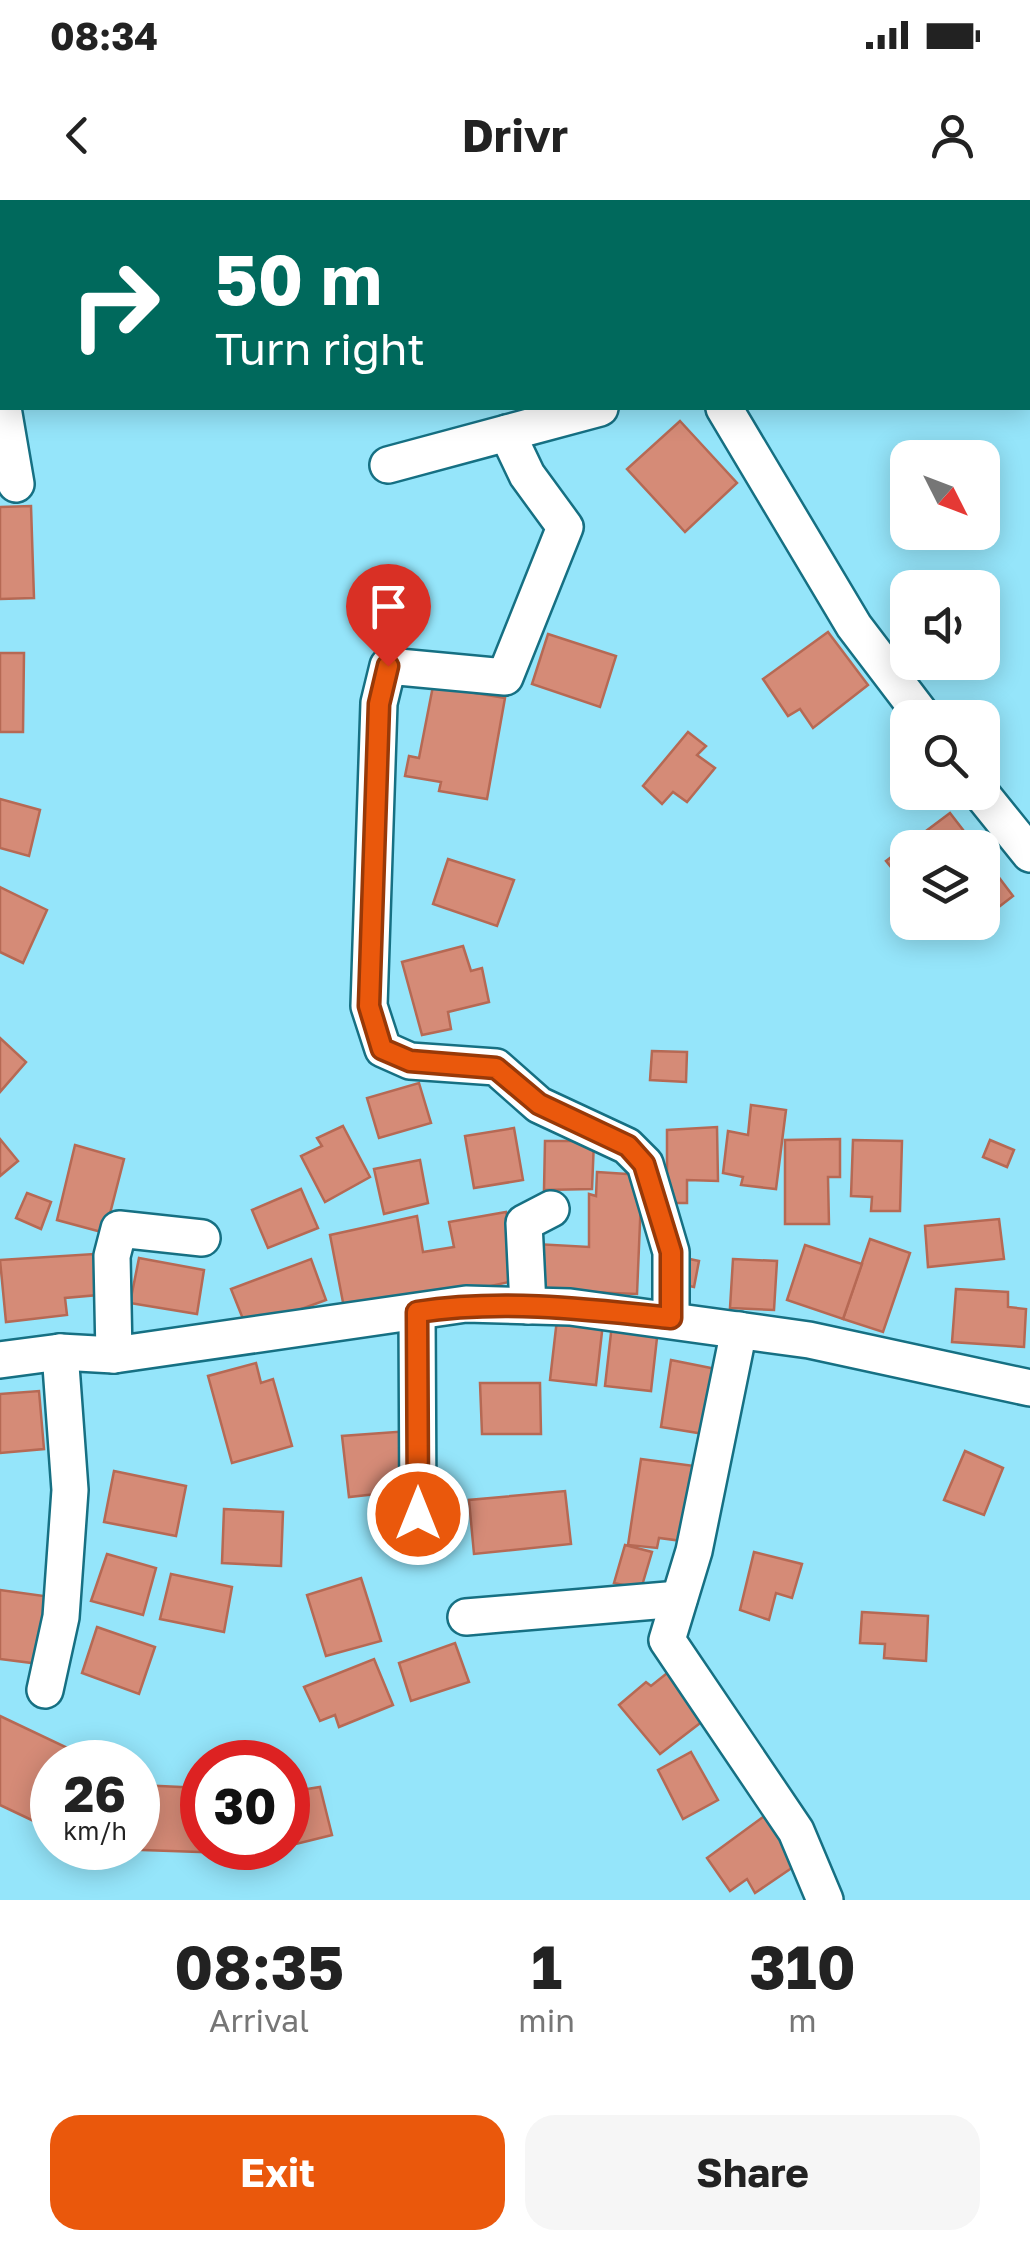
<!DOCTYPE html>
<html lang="en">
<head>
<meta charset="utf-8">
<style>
	:root { --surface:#fff; --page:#f6f6f6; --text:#222; --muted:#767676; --accent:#ea580c }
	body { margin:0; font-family:"Golos Text",sans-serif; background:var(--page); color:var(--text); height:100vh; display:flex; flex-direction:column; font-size:38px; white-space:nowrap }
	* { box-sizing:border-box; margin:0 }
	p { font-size:32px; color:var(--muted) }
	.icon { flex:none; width:55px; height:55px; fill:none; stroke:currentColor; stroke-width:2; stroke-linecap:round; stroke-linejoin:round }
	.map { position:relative; height:1700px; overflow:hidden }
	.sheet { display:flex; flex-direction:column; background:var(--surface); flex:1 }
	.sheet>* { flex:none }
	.guide { position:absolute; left:0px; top:0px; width:1030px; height:210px; box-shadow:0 5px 25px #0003; background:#00695c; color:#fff; overflow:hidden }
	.needle { width:65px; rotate:132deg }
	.controls { position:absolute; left:890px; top:240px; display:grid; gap:20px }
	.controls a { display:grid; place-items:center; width:110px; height:110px; border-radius:20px; background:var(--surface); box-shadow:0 5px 25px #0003; font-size:50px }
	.speed { position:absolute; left:30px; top:1540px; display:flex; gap:20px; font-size:50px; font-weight:700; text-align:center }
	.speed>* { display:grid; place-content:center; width:130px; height:130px; border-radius:50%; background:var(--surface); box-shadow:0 5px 25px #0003; line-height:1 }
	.speed small { font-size:25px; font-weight:400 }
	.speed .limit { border:15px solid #d22; background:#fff; color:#111 }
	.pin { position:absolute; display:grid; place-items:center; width:85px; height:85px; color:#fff; margin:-102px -42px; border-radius:50% 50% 50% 0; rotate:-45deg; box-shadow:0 0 10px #0007 }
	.pin .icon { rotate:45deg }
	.me { position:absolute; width:110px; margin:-55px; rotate:0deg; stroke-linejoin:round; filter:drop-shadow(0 0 8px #0008) }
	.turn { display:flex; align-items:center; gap:35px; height:210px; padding:0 50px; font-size:45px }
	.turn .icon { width:130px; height:130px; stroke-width:2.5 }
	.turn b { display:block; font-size:70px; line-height:85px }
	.eta { display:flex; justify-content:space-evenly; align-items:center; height:170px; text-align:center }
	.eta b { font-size:60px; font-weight:700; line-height:70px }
	.cta { display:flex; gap:20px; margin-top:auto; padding:20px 50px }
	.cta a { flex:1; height:115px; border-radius:30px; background:var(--accent); color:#fff; font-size:40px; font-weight:700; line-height:115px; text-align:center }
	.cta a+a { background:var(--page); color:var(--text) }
	.status { display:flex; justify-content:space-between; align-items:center; height:70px; padding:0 50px; background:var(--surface); direction:ltr }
	.status svg { height:28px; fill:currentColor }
	header { display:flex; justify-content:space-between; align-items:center; height:130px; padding:0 50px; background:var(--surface); font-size:45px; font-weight:700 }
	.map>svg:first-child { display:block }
	.building { fill:#d58b77; stroke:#b66954; stroke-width:2.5 }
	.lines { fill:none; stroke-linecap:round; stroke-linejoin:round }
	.minor-casing { stroke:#167083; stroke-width:40 }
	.minor { stroke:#fff; stroke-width:35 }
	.route-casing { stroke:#983908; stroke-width:25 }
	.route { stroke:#ea580c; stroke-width:18 }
</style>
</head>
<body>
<div class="status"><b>08:34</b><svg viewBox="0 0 49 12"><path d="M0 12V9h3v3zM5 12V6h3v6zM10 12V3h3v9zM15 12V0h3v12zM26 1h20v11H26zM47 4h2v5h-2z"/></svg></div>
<header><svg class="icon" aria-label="back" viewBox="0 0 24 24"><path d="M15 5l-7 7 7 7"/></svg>Drivr<svg class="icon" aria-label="person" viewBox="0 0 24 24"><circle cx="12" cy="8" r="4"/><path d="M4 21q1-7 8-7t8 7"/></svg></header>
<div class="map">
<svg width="1030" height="1700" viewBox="0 0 1030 1700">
	<rect width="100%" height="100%" fill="#95e5fa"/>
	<g class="building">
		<polygon points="680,221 737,283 685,332 627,269"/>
		<polygon points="31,306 34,398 0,399 0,307"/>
		<polygon points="828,432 868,485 813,528 800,509 788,516 763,479"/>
		<polygon points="548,434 616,456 600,507 532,484"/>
		<polygon points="0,453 24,453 23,532 0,532"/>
		<polygon points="433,486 505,498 487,599 439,591 441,582 405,576 409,556 419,558"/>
		<polygon points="688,532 706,546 697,555 715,568 687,602 673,592 662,604 643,586"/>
		<polygon points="0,599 40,610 29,656 0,648"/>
		<polygon points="950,613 977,648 908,648 908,688 886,661"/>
		<polygon points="982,655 1013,696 982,720"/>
		<polygon points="448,659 514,680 497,726 433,704"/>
		<polygon points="0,687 47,710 23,763 0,752"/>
		<polygon points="935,722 980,722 961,737 953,727 944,734"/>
		<polygon points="463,746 471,771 482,768 489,802 448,812 451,829 422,835 402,762"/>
		<polygon points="0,838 26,862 0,892"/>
		<polygon points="652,851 687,852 686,882 650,880"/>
		<polygon points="419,883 431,923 379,938 367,898"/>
		<polygon points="751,905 786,910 776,989 741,985 743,977 723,973 728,931 748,935"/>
		<polygon points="343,926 370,977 325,1002 301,956 322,946 317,938"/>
		<polygon points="717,927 718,981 687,980 687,1003 667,1003 667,930"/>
		<polygon points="514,928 523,980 474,988 465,936"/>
		<polygon points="0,939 18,961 0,976"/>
		<polygon points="840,939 840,977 828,977 829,1024 785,1024 785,940"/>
		<polygon points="853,940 902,941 900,1011 871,1011 872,997 851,996"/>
		<polygon points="990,940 1014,950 1007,967 983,957"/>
		<polygon points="545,941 594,941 592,989 544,990"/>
		<polygon points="75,945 124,959 105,1033 57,1020"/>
		<polygon points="420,960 428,1003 384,1014 374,969"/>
		<polygon points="597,972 642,975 637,1094 535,1090 536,1044 589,1047 589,994 596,996"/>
		<polygon points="301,989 318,1028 268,1048 252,1010"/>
		<polygon points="27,993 51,1002 41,1029 16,1018"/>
		<polygon points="506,1012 522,1079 346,1118 330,1035 417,1016 423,1052 454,1047 449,1022"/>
		<polygon points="999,1019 1004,1059 928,1067 925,1026"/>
		<polygon points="870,1039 910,1053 883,1132 843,1119"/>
		<polygon points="805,1045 862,1064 843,1119 787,1100"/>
		<polygon points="94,1054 98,1095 65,1098 67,1115 6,1122 0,1060"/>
		<polygon points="139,1058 204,1070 197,1114 130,1103"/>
		<polygon points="685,1058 699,1061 694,1087 680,1084"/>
		<polygon points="311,1059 326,1100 247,1129 231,1089"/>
		<polygon points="733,1059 777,1061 774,1110 730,1108"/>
		<polygon points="956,1089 1008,1092 1008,1107 1026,1109 1024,1147 952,1142"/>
		<polygon points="557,1119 603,1123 596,1185 550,1180"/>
		<polygon points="612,1124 658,1129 651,1191 605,1186"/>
		<polygon points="671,1160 716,1169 704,1234 661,1227"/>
		<polygon points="256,1163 261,1183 273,1179 292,1246 232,1263 208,1176"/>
		<polygon points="480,1183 540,1183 541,1234 482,1234"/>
		<polygon points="39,1191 44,1249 0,1253 0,1194"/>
		<polygon points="409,1231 413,1290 349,1297 342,1236"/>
		<polygon points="965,1251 1003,1268 984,1315 944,1300"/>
		<polygon points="641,1259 702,1267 690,1342 659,1338 657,1348 628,1345"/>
		<polygon points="114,1271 186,1286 176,1336 104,1322"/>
		<polygon points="565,1291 571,1344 474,1354 469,1300"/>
		<polygon points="224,1309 283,1312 281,1366 222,1363"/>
		<polygon points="625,1345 652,1352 641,1389 614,1383"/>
		<polygon points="754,1352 802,1364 792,1398 776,1393 769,1420 740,1410"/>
		<polygon points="107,1354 156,1368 143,1415 91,1401"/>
		<polygon points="171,1374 232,1387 224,1432 160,1419"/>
		<polygon points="361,1378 381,1441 326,1456 307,1395"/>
		<polygon points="0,1390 51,1397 40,1464 0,1459"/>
		<polygon points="862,1412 928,1416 926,1461 884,1458 885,1444 860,1443"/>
		<polygon points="97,1427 155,1447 139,1494 82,1473"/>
		<polygon points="455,1443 469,1482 411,1501 399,1463"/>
		<polygon points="374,1459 393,1505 339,1527 335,1515 320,1521 304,1487"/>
		<polygon points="671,1470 708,1517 660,1554 619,1505 646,1482 651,1486"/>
		<polygon points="0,1516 74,1551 68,1562 52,1562 52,1597 40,1624 0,1605"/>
		<polygon points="691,1552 718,1600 683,1619 658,1570"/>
		<polygon points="138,1585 202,1588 202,1648 282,1648 257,1654 114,1649 138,1648"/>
		<polygon points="320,1587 332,1635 288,1646 288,1592"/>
		<polygon points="767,1614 802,1661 755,1693 747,1679 730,1691 707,1658"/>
	</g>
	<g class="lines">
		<g class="minor-casing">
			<g id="minor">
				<polyline points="229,0 229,2"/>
				<polyline points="630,0 630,2"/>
				<polyline points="437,2 451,0"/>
				<polyline points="3,208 16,284"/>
				<polyline points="724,208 854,426 924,518"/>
				<polyline points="507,233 527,275 565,327 505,477 388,466 379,503 369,806 383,849 410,861 496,867 539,905 627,946 645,964 671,1052 671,1118"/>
				<polyline points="388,265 600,208"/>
				<polyline points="980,592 1030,654"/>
				<polyline points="528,1106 524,1023 551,1009"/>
				<polyline points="417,1112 418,1313"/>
				<polyline points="739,1130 694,1351 667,1440 796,1631 825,1700"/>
				<polyline points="114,1155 112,1056 119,1029 202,1038"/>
				<polyline points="0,1160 60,1152 114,1155 466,1104 570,1107 809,1140 1030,1188"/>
				<polyline points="466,1417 679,1399"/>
				<polyline points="45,1490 61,1417 70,1290 60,1152"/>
			</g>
		</g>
		<use href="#minor" class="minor"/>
	</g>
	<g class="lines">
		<g class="route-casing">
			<path id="route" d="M388,466L379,504L369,806L382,849L410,861L496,868L539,904L628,946L644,964L671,1052V1118C586,1109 502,1099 417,1112L418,1314"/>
		</g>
		<use href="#route" class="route"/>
	</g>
</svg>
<div class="controls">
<a><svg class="needle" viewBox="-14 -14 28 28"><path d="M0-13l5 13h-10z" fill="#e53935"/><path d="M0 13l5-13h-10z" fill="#767676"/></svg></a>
<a><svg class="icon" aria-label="sound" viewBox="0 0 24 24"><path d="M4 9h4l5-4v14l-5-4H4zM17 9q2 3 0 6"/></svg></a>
<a><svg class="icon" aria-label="search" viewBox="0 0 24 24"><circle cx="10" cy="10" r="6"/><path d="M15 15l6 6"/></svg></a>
<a><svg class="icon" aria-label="layers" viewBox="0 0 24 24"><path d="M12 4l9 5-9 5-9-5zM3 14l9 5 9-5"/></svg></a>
</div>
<div class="speed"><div>26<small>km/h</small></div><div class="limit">30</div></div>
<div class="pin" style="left:388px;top:466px;background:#d93025"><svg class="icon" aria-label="arrive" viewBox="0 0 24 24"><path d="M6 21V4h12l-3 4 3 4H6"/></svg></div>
<svg class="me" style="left:418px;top:1314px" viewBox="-20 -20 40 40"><circle r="17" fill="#ea580c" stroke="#fff" stroke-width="3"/><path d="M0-11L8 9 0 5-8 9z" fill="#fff"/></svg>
<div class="guide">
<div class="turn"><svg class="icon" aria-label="right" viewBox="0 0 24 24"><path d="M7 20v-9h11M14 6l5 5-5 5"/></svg><div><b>50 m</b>Turn right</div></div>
</div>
</div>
<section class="sheet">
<div class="eta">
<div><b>08:35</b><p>Arrival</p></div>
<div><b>1</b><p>min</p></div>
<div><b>310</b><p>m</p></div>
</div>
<div class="cta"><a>Exit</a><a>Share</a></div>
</section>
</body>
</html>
